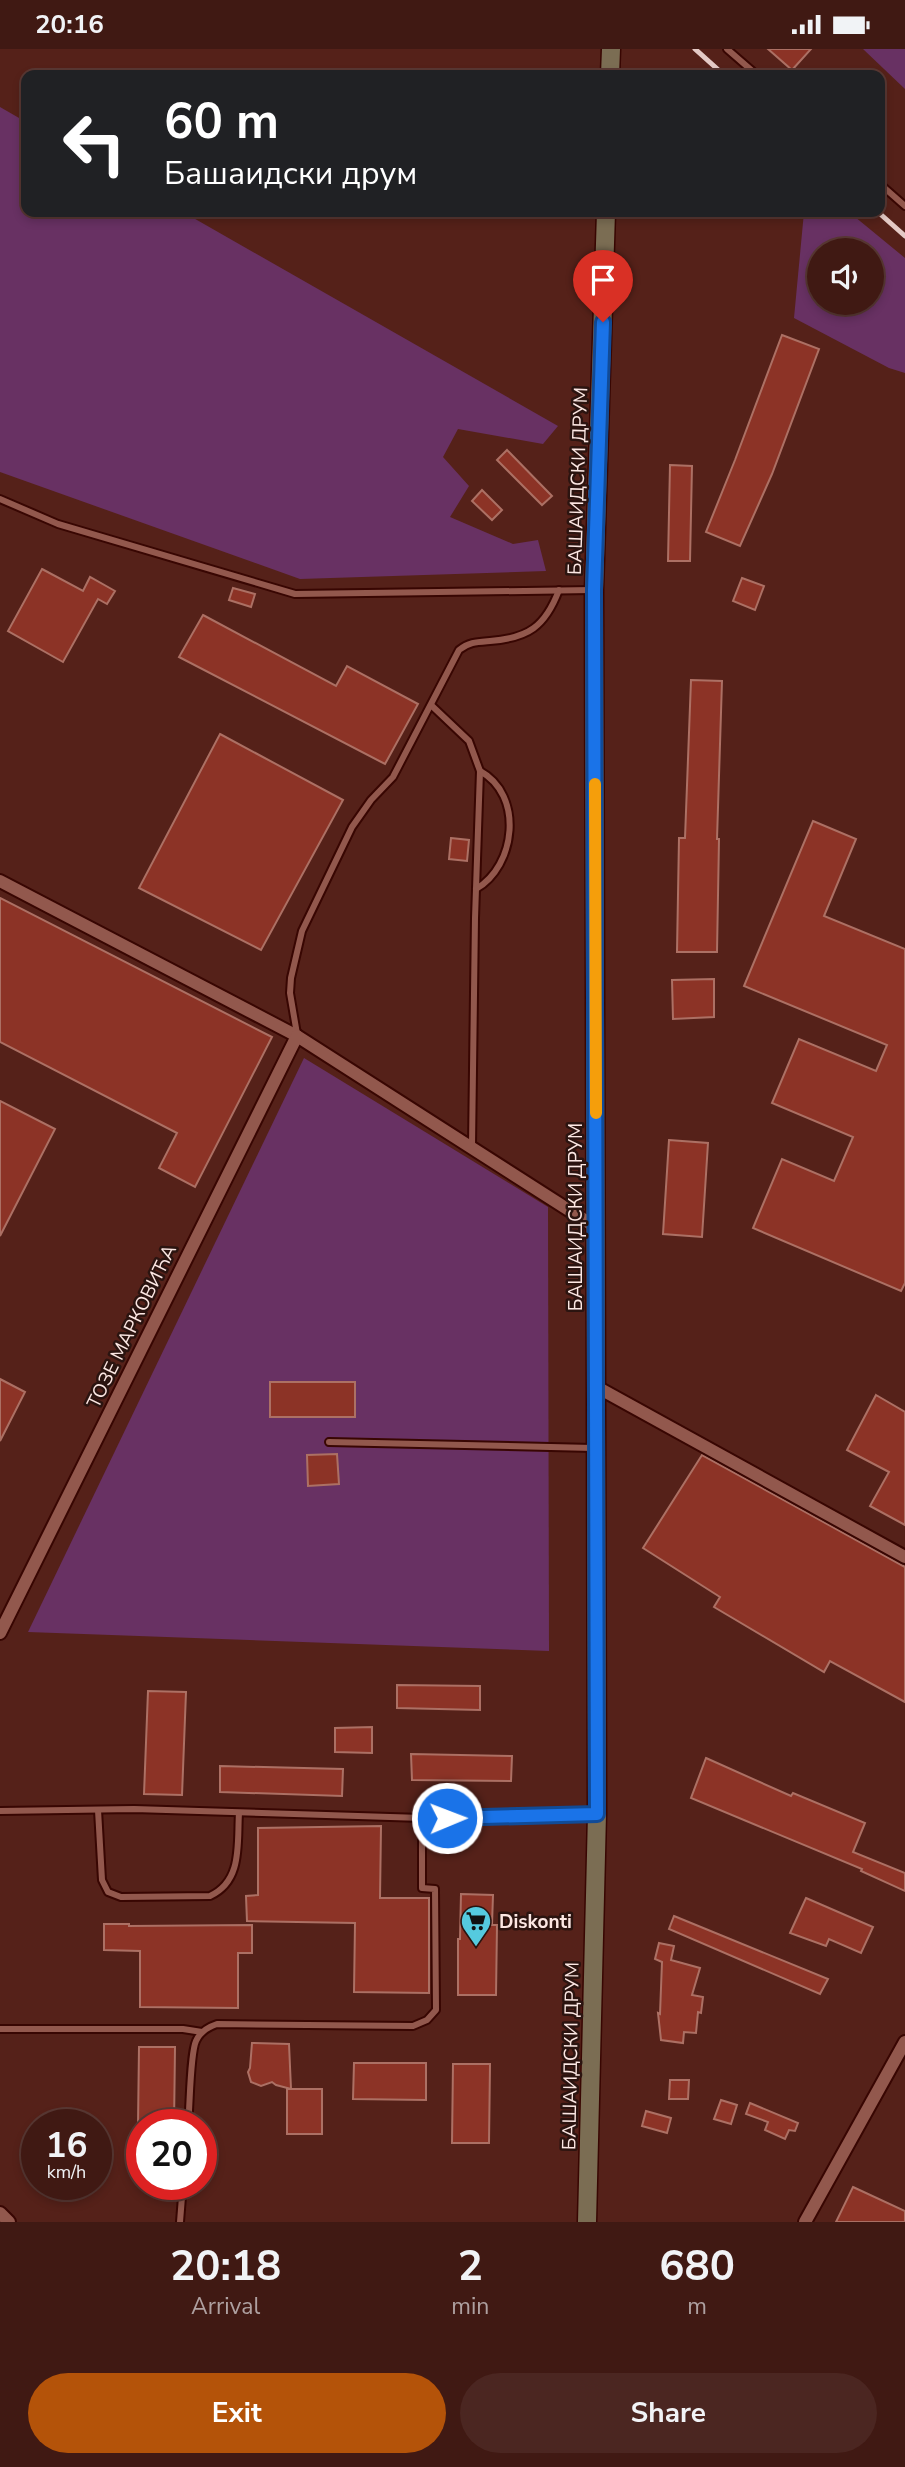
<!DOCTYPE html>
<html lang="en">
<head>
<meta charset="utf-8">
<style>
	:root { --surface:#401913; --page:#4b2621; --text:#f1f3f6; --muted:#aea0a0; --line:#593833; --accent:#b45309 }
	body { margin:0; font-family:"Nunito Sans",sans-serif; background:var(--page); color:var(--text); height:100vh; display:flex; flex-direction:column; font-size:26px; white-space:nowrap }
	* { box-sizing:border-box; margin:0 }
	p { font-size:23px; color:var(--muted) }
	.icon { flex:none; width:38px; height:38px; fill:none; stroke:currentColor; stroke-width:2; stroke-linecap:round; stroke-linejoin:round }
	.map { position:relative; height:2173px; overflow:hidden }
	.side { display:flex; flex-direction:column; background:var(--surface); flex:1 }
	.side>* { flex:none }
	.hud { position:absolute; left:21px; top:21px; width:864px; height:147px; border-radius:14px; box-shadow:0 4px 10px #0003,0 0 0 2px var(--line); background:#202124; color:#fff; overflow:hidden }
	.buttons { position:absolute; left:807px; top:189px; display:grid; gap:14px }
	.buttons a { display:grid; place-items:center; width:77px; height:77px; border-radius:50%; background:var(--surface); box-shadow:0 4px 10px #0003,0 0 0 2px var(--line); font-size:35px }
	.speed { position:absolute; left:21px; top:2060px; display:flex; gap:14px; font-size:35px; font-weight:700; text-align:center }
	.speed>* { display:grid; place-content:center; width:91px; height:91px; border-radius:50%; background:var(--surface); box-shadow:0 4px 10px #0003,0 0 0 2px var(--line); line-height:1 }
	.speed small { font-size:18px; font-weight:400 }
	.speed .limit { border:10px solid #d22; background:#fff; color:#111 }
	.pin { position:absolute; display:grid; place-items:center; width:60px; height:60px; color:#fff; margin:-72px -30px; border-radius:50% 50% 50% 0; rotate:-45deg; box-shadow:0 0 7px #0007 }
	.pin .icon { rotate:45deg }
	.me { position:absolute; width:77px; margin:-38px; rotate:89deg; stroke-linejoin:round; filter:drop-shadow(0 0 5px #0008) }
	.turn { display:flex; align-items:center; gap:24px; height:147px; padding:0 28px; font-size:32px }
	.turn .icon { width:91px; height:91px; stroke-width:2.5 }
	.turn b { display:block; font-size:49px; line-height:60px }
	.eta { display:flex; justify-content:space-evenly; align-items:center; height:119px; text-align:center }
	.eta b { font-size:42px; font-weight:700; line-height:49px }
	.primary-button { display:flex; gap:14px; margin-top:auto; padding:14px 28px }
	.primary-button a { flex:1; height:80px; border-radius:42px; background:var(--accent); color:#fff; font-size:28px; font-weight:700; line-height:80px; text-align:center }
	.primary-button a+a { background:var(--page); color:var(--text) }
	.status { display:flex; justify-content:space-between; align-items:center; height:49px; padding:0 35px; background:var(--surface); direction:ltr }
	.status svg { height:19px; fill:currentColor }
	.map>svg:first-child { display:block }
	.green { fill:#683163; fill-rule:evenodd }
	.building { fill:#8c3326; stroke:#ac7064; stroke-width:2 }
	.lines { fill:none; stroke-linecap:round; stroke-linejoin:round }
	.lane-casing { stroke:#380602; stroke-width:10 }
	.street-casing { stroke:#380602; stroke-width:16 }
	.secondary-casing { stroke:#380602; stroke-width:21 }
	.lane { stroke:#92584d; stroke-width:6 }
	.street { stroke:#92584d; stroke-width:12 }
	.secondary { stroke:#7b6d53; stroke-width:18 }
	.rail { stroke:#e4cac6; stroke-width:5 }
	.route-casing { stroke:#114b97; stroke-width:18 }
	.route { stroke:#1a73e8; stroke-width:12 }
	.slow { stroke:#f59e0b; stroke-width:12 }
	.labels { text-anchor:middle; stroke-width:5; stroke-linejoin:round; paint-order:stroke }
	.street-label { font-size:19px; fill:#fce7e3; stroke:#2b1410 }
	.poi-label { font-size:19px; font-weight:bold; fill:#fce7e3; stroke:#2b1410; text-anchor:start }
</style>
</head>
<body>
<div class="status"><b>20:16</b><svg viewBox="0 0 49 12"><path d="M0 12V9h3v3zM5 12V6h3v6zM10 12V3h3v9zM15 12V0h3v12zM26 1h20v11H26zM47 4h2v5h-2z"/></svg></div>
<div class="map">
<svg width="905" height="2173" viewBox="0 0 905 2173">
	<rect width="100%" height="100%" fill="#552119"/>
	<g class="green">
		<polygon points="864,0 905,0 905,40 863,0"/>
		<polygon points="0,58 26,73 26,163 183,163 558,377 543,395 458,380 443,408 469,437 450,468 513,495 538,491 546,522 300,530 0,423"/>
		<path d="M804,163H849L905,209V324L889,319L794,269ZM819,201H872V254H819Z"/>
		<polygon points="304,1009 548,1158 549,1602 28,1583"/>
	</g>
	<g class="building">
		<polygon points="768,0 811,0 792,21"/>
		<polygon points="782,286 819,300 772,425 740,497 706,483 735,411"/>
		<polygon points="507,401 552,447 542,456 497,411"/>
		<polygon points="670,416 692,417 690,512 668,512"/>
		<polygon points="482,441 502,461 492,471 472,452"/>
		<polygon points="42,520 83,542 90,528 115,542 107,555 98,550 63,613 8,582"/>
		<polygon points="742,529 764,537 755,561 733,552"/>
		<polygon points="233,539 255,545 251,558 229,551"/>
		<polygon points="203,566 336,637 347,617 418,655 385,715 179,608"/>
		<polygon points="691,631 722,632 717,790 719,790 717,903 677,903 679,789 685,789"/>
		<polygon points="220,685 343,751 261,901 139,839"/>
		<polygon points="813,772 856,790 824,867 905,900 905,1234 901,1242 753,1179 782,1110 834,1132 853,1088 772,1054 799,990 876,1022 887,996 744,937"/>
		<polygon points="451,789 469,791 467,812 449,810"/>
		<polygon points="0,849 272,988 195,1138 159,1119 177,1084 0,993"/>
		<polygon points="714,930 714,968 673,970 672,931"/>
		<polygon points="0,1052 55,1080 0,1187"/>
		<polygon points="669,1091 708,1094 702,1188 663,1185"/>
		<polygon points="0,1330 25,1343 0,1392"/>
		<rect x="270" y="1333" width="85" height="35"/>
		<polygon points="876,1346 905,1363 905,1476 870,1457 889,1423 847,1401"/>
		<polygon points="337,1405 339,1435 308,1437 307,1406"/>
		<polygon points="702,1406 905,1518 905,1653 830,1612 824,1623 714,1558 720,1548 643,1499"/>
		<polygon points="397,1636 480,1637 480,1661 397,1659"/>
		<polygon points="148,1642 186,1643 182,1746 144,1745"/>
		<polygon points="372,1678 372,1704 335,1703 335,1679"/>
		<polygon points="411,1705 512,1707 511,1732 412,1731"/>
		<polygon points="706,1709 791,1747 793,1744 865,1774 853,1803 905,1824 905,1842 861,1822 862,1820 691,1749"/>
		<polygon points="220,1717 343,1720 342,1747 220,1743"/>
		<polygon points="381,1777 380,1849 429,1849 429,1944 354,1943 355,1874 247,1872 246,1847 258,1846 258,1779"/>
		<polygon points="461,1845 493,1846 492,1876 497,1876 496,1946 458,1946 458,1890 460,1890"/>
		<polygon points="806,1849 873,1878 861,1904 829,1890 826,1897 790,1884"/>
		<polygon points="674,1867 828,1930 820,1945 669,1880"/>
		<polygon points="104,1875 129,1875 129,1877 252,1876 252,1904 238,1904 238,1959 140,1958 140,1902 104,1901"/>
		<polygon points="659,1894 674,1897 671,1911 700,1919 692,1946 703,1948 701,1964 698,1963 696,1984 684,1983 683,1994 661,1991 658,1964 660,1965 662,1913 655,1910"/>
		<polygon points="252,1994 289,1995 291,2040 276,2036 272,2033 261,2037 251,2033 248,2023 250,2019"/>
		<polygon points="139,1998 175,1998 174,2076 138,2076"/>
		<polygon points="354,2014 426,2014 426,2051 353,2050"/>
		<polygon points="453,2015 490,2015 489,2094 452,2094"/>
		<polygon points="670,2031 689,2031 688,2050 669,2050"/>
		<rect x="287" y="2040" width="35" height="45"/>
		<polygon points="721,2051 737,2056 731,2075 714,2070"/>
		<polygon points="750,2054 798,2074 795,2082 789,2081 785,2090 765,2081 768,2073 746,2065"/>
		<polygon points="646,2062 671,2069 667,2084 642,2077"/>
		<polygon points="853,2138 905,2162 905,2173 836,2173"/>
	</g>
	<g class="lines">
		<g class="lane-casing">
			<g id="lane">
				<polyline points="727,0 757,26"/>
				<polyline points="880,135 905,157"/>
				<polyline points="0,450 58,475 295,545 592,541"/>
				<polyline points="431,656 469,692 480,722 475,869 472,1097"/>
				<path d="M476,840C516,817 524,746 480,722"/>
				<path d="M297,985L290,944L291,929L302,882L352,778L371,751L393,728L459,601C469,593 477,593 490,592C528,589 545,578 559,541"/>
				<polyline points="329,1393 593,1399"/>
				<path d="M98,1761L102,1831L108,1843L121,1848L210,1847C243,1832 237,1794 239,1764"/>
				<polyline points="0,1762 134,1760 422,1769 595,1765"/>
				<polyline points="0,1980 183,1980 202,1983"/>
				<path d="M188,2076C190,2058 190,2005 196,1992C200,1983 208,1978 217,1975L413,1977L427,1971L436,1961L435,1840L422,1839V1769"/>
				<polyline points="180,2173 183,2135"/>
			</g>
		</g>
		<g class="street-casing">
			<g id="street">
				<polyline points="0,832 297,987 597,1179"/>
				<polyline points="595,1337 905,1508"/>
				<polyline points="0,1584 297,987"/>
				<polyline points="0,2164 9,2173"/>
				<polyline points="805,2173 905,1993"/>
			</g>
		</g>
		<g class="secondary-casing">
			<g id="secondary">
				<polyline points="610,26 611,0"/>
				<polyline points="587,2173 597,1765 594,541 606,163"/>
			</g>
		</g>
		<use href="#lane" class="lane"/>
		<use href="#street" class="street"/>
		<use href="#secondary" class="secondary"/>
		<g class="rail">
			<polyline points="695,0 724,26"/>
			<polyline points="878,163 905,187"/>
		</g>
	</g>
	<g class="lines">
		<g class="route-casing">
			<polyline id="route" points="447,1769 597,1765 594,541 603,273"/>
		</g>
		<use href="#route" class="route"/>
		<polyline class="slow" points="595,735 596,1064"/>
	</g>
	<defs>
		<g id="supermarket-pin" transform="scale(1.575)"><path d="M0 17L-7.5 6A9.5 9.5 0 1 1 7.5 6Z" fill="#55cadf" stroke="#2b1410"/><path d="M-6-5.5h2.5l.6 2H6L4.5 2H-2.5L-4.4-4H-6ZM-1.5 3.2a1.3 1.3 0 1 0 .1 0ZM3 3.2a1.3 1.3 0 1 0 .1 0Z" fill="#111"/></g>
	</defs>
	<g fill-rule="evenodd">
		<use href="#supermarket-pin" x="476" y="1872"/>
	</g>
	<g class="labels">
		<g class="street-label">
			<text transform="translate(577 432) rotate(-88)" y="7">БАШАИДСКИ ДРУМ</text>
			<text transform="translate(575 1168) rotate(-90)" y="7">БАШАИДСКИ ДРУМ</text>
			<text transform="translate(131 1277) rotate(-64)" y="7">ТОЗЕ МАРКОВИЋА</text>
			<text transform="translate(570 2007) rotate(-89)" y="7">БАШАИДСКИ ДРУМ</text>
		</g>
		<g class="poi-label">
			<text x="499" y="1879">Diskonti</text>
		</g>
	</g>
</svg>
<div class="buttons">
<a><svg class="icon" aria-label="sound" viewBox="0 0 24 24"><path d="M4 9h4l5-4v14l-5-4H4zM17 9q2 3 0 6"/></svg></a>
</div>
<div class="speed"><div>16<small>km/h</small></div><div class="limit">20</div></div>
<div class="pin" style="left:603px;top:273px;background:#d93025"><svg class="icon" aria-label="arrive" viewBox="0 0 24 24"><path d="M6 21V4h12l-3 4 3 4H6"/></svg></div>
<svg class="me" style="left:447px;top:1769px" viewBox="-20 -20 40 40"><circle r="17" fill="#1a73e8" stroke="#fff" stroke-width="3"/><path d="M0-11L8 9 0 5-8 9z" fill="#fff"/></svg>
<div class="hud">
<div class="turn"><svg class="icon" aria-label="left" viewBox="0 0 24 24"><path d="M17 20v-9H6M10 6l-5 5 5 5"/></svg><div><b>60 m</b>Башаидски друм</div></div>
</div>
</div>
<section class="side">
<div class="eta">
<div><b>20:18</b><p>Arrival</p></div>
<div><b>2</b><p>min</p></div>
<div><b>680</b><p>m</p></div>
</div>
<div class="primary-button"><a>Exit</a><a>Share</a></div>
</section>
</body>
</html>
